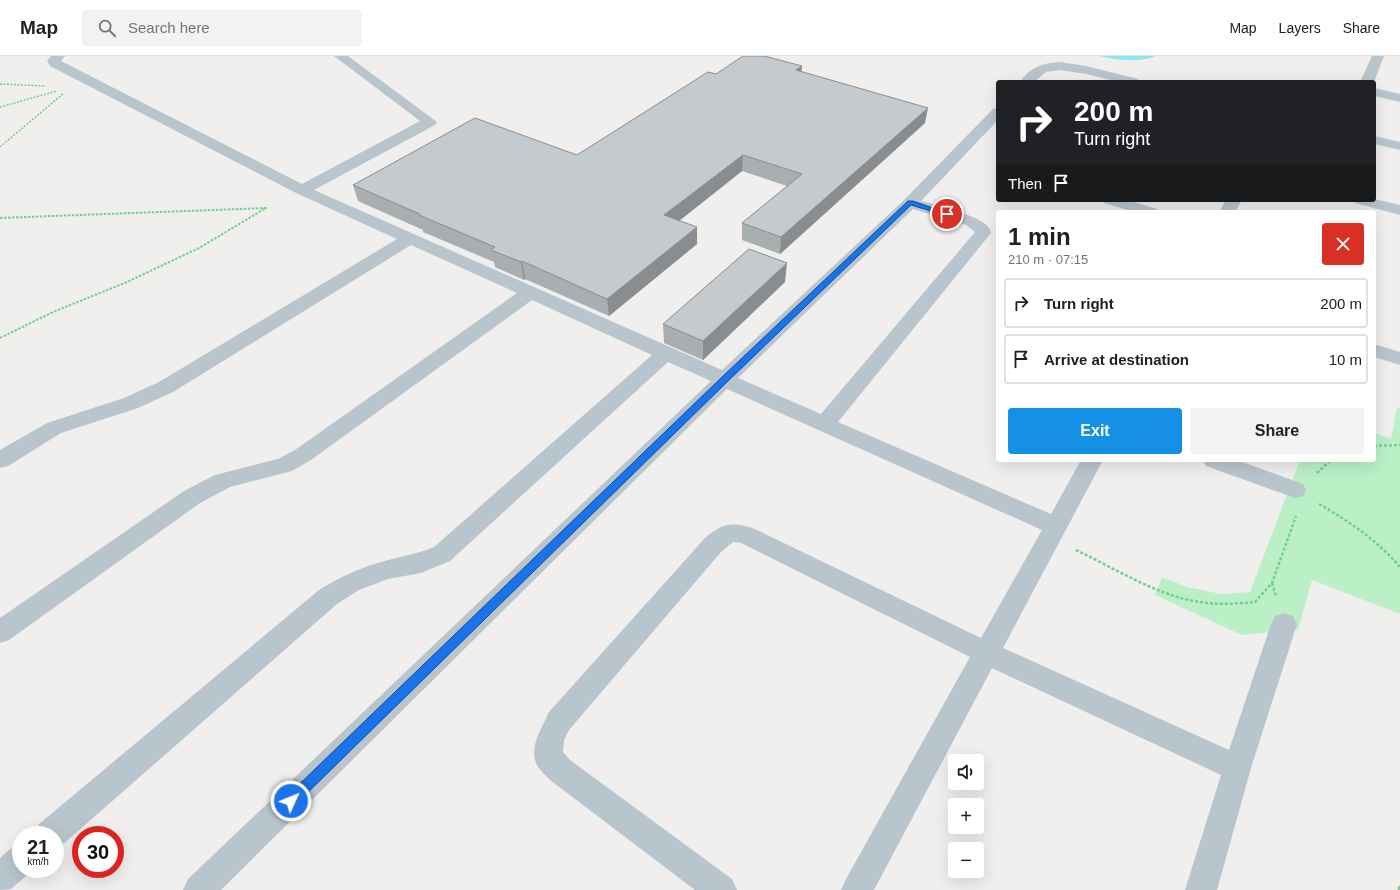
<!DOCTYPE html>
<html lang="en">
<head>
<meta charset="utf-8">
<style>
	:root { --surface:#fff; --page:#f2f2f2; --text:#202124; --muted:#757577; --line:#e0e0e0; --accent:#1491e4 }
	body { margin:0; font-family:Helvetica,sans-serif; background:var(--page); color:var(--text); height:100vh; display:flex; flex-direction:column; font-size:15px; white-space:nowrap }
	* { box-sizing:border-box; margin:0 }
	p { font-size:13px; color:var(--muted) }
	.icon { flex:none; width:22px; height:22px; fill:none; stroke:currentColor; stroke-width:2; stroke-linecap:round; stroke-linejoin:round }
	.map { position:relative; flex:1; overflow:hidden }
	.sheet { position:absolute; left:996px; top:154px; width:380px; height:252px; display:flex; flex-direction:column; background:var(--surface); border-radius:4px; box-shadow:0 4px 16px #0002 }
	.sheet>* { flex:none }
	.hud { position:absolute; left:996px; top:24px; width:380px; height:122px; border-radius:4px; box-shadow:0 4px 16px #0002; background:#202124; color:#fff; overflow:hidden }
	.buttons { position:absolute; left:948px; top:698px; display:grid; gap:8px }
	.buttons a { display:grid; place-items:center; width:36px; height:36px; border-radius:4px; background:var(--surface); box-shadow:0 4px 16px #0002; font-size:20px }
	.speed { position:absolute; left:12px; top:770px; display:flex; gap:8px; font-size:20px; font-weight:700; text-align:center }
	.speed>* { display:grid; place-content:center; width:52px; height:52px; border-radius:50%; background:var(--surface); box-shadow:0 4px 16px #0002; line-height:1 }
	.speed small { font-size:10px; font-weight:400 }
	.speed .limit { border:6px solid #d22; background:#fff; color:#111 }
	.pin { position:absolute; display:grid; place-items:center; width:34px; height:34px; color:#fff; margin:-17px; border:2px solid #fff; border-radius:50%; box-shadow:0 1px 4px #0007 }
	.me { position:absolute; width:44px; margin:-22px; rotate:46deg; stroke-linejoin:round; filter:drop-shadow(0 0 3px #0008) }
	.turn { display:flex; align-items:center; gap:14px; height:84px; padding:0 12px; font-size:18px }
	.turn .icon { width:52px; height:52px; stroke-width:2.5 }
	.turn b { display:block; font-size:28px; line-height:34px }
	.then { display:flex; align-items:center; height:38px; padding:0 12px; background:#0003; gap:8px; font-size:15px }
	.round { display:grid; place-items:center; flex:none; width:42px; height:42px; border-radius:4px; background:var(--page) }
	.head { display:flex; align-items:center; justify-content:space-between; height:68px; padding:0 12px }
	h1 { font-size:24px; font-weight:600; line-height:30px }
	.button { display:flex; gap:8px; margin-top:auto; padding:8px 12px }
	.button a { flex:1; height:46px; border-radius:4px; background:var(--accent); color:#fff; font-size:16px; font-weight:600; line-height:46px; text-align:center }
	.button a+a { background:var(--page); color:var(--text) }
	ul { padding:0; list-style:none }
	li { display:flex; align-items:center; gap:12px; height:50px; margin:0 8px 6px; padding:0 4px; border:2px solid var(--line); border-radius:4px }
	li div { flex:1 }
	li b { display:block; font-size:15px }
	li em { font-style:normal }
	header { display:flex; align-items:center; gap:24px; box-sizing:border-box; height:56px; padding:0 20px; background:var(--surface); border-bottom:1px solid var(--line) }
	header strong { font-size:19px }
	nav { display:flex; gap:22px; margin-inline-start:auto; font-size:14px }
	.search { width:280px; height:36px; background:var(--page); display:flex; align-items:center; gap:10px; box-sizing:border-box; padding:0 14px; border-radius:4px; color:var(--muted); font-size:15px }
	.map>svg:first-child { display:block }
	.green { fill:#bbf0c7 }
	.water { fill:#87e9ee }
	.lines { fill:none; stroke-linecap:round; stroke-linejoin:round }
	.path-far3 { stroke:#72cf92; stroke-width:1.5; stroke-dasharray:2 1.5; stroke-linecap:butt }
	.path-far2 { stroke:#72cf92; stroke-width:2; stroke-dasharray:2.5 1.5; stroke-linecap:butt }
	.path-far1 { stroke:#72cf92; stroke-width:2.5; stroke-dasharray:3 2; stroke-linecap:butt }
	.path { stroke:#72cf92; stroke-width:3; stroke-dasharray:4 2.5; stroke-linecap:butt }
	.street { fill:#b9c5cc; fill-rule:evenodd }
	.wall { fill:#a9aeb1 }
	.shaded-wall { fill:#8a8d90 }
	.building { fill:#c5cace; stroke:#8a8d90 }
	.route { fill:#1a73e8; stroke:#114b97 }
</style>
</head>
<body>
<header>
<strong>Map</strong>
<div class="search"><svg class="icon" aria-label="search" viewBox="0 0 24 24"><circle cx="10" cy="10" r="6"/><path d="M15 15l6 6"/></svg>Search here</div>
<nav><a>Map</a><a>Layers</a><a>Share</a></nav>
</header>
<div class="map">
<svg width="1400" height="834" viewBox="0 0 1400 834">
	<rect width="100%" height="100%" fill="#f1eeee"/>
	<polygon class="green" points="1397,351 1400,352 1400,558 1312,524 1298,574 1242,579 1155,539 1162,521 1187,531 1221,538 1250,536 1300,404 1374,404 1374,377 1391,383"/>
	<path class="water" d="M1099,0H1156C1138,7 1117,4 1099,0Z"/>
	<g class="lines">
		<g class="path-far3">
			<polyline points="0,28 46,30"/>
			<polyline points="0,51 57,35"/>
			<polyline points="0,91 64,37"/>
		</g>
		<polyline class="path-far2" points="0,162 266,152 199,192 127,226 53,256 0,282"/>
		<g class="path-far1">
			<polyline points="1374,390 1400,389"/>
			<polyline points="1317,417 1331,404"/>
			<path d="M1319,448C1350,466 1377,484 1400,511"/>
			<path d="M1076,494C1112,511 1155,538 1194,545C1214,549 1235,548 1255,546L1272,527L1296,460"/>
			<polyline points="1272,527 1276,540"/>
		</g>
		<polyline class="path" points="1399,834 1400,828"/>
		<g class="street">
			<path d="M51,0H65L61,5L302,128L420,65L334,0H348L437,66L435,69L314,134L722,314L904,144L993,53L998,52V64L921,145C935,149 991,161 991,177L838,366L1051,458L1081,404H1103L1003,592L1229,694L1271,568L1275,560L1284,557L1293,560L1297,568L1251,712L1217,834H1185L1221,719L992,612L874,834H841L846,823L970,601L741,487L733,486L721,496L569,674L564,684L563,696L570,704L732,823L737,834H695L550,724C546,719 540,715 537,709C528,692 542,672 549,656L705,482C722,467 733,465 755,473L981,582L1042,474L727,333L221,834H183L188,823L711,325L668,306L450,505L421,517L388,523L359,534L337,548L61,790L55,792V779H35L39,768L319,534C340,521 361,511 385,505C402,500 417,498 434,491L652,299L532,244L311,404L292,415L230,431L200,447L9,584L0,587V562L184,435L215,419L278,403L295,394L517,237L411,189L173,336L138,352L61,377L8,410L0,412V394L47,367L124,342L159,326L397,183L296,137L50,10L47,5ZM913,153L966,169L975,176L821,358L738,322Z"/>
			<polygon points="1372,0 1384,0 1374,26 1360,26"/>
			<path d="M1060,6L1086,10L1138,23L1140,26H1118L1086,18L1060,14L1046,16L1034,26H1020C1030,11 1043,7 1060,6Z"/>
			<polygon points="1374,32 1400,38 1400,46 1374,40"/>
			<polygon points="1374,80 1400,86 1400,94 1374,88"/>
			<polygon points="1374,143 1400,149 1400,159 1355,147 1353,144 1374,144"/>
			<polygon points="1102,144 1127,144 1157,153 1159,156 1134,156 1104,147"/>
			<polygon points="1226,144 1242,144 1235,156 1219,156"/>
			<polygon points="1374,288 1400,296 1400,309 1374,301"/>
			<polygon points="1203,404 1237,404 1303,428 1306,434 1303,440 1295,442 1206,410"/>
			<polygon points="21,789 21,813 33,813 32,815 11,833 0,834 0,802 10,793"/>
		</g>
	</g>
	<g class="wall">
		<polygon points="802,10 801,15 925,67 780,198 742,184 742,167 787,130 742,115 679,165 697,171 697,188 609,260 525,223 524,224 495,211 494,206 423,176 423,174 358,145 353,129 577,99 716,18"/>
		<polygon points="785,226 703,304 664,287 663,268"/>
	</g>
	<g class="shaded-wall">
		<polygon points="802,10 800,25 796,14"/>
		<polygon points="928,52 925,67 780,198 781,181"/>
		<polygon points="743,99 742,115 665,176 664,159"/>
		<polygon points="697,171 697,188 609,260 607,243"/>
		<polygon points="522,205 525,223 524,224 521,206"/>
		<polygon points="787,207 785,226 703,304 703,285"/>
	</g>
	<g class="building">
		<polygon points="743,0 764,0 802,10 796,14 928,52 781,181 742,167 802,118 743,99 664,159 697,171 607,243 522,205 521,206 491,194 495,191 419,159 420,158 353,129 475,62 577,99 708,16 716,18"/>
		<polygon points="749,193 787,207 703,285 663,268"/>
	</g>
	<polygon class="route" points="908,145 913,145 950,158 947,160 911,149 727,326 295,749 291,751 286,749 285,745 286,741 721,322"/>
</svg>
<div class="buttons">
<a><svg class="icon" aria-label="sound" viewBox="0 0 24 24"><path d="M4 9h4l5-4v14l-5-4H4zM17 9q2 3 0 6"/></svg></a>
<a>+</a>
<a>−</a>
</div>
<div class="speed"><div>21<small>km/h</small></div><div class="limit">30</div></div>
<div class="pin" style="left:947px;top:158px;background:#d93025"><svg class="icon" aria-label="arrive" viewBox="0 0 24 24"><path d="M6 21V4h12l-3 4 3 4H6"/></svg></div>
<svg class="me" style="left:291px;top:745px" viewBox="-20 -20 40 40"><circle r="17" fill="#1a73e8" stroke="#fff" stroke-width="3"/><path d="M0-11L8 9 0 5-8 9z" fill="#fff"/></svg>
<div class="hud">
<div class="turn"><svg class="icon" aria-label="right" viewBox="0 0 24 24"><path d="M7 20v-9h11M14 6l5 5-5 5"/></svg><div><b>200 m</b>Turn right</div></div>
<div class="then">Then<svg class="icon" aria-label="arrive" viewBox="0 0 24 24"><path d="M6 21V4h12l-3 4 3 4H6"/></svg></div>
</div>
<section class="sheet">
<div class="head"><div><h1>1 min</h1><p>210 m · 07:15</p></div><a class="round" style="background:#d93025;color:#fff"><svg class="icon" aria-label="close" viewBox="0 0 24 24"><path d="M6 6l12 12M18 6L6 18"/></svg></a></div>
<ul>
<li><svg class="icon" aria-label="right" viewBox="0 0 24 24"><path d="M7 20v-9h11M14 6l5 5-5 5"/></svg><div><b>Turn right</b></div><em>200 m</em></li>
<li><svg class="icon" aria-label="arrive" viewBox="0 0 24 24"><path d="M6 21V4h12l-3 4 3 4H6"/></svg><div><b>Arrive at destination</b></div><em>10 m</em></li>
</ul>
<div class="button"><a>Exit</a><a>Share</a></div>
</section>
</div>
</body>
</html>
